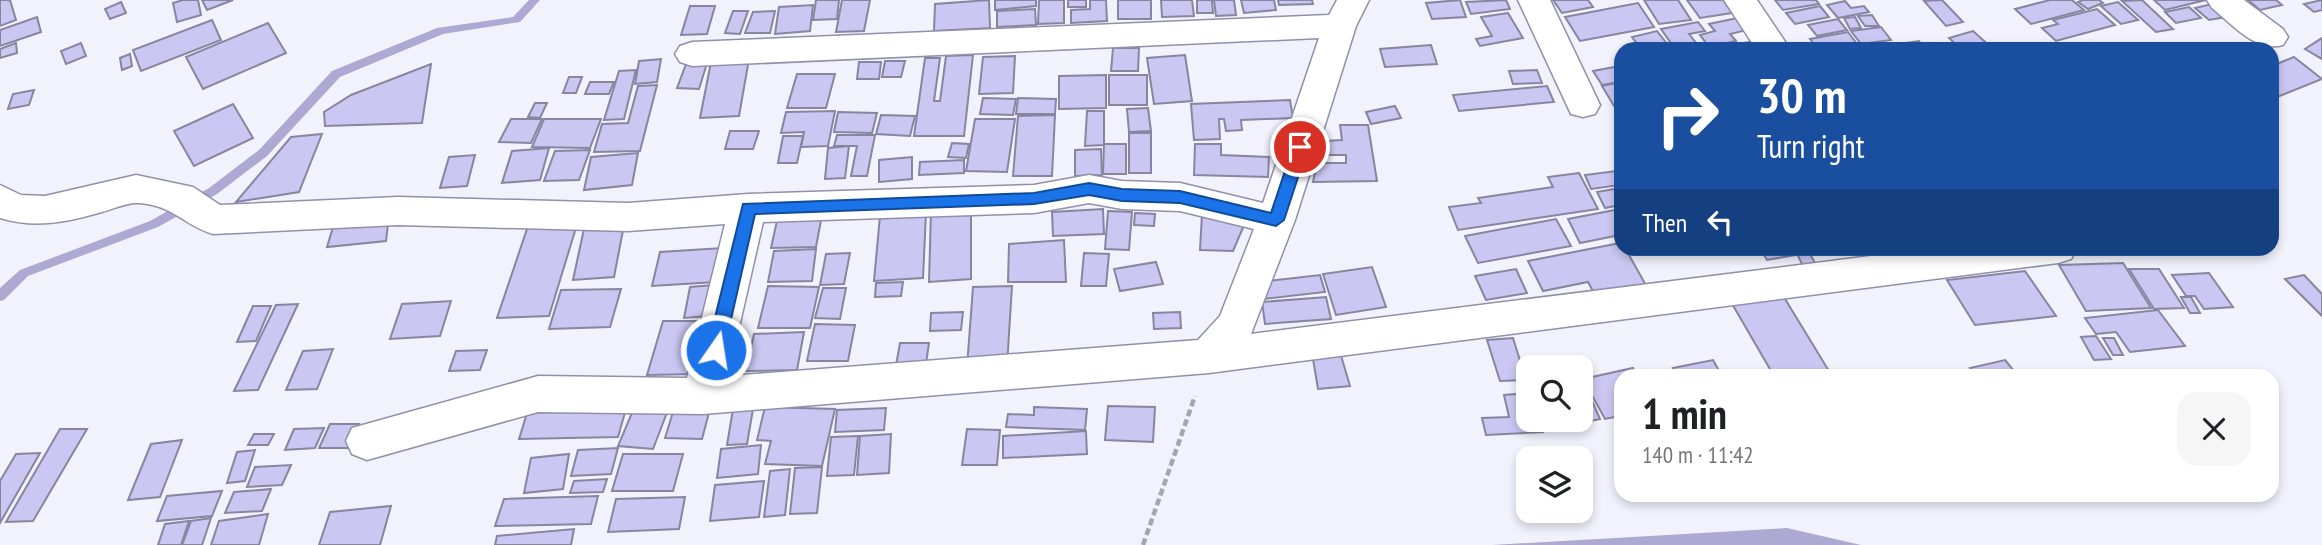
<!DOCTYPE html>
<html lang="en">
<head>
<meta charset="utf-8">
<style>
	:root { --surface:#fff; --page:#f6f6f6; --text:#202124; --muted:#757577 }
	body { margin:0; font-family:"PT Sans Narrow",sans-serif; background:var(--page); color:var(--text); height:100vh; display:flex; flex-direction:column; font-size:26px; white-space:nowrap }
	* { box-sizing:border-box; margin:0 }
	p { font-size:23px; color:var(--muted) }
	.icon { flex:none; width:38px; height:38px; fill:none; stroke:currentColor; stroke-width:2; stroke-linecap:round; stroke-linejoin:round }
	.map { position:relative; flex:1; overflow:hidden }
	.side { position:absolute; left:1614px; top:369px; width:665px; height:133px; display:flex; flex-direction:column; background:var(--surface); border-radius:21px; box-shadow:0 4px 10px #0003 }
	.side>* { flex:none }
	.guide { position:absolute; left:1614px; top:42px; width:665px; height:214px; border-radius:21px; box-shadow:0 4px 10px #0003; background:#1a4fa0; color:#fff; overflow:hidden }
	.controls { position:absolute; left:1516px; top:355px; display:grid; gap:14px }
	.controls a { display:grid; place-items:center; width:77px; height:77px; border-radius:14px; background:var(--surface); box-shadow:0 4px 10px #0003; font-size:35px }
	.pin { position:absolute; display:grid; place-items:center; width:60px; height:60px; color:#fff; margin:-30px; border:4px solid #fff; border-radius:50%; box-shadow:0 2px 7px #0007 }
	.me { position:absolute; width:77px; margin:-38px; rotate:13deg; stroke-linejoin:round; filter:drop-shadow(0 0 5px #0008) }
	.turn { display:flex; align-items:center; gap:24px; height:147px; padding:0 28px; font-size:32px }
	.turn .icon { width:91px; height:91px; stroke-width:2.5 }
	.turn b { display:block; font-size:49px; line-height:60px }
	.then { display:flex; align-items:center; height:66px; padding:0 28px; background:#0003; gap:14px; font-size:26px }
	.round { display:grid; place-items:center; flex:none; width:74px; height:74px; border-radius:21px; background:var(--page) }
	.summary { display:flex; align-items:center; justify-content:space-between; height:119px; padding:0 28px }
	h1 { font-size:42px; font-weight:600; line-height:52px }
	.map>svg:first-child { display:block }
	.water { fill:#aca9d3 }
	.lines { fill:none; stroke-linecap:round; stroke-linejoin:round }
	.stream { fill:#aca9d3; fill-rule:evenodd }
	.building { fill:#cac7f2; stroke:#87859f; stroke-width:2 }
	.minor-casing { stroke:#918faa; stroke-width:3 }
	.path { stroke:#a5a4af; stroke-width:4.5; stroke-dasharray:7 3.5; stroke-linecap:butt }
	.minor { fill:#fff; fill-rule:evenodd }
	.route { fill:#1a73e8; stroke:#114b97; stroke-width:2 }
</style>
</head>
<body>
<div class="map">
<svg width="2322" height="545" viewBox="0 0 2322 545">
	<rect width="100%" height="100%" fill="#f2f2fd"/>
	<polygon class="water" points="1787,528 1861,545 1492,545"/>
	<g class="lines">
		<polygon class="stream" points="529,0 540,0 520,22 443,34 340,77 267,156 217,194 158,227 28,276 4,300 0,301 0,288 20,270 150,221 209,188 259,150 332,71 437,28 513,17"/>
	</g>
	<g class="building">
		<polygon points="0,0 10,0 16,20 0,26"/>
		<polygon points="183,0 198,0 201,15 177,22 173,3"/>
		<polygon points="202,0 233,0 207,10"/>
		<polygon points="816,0 839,0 837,19 813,20"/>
		<polygon points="842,0 870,0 864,31 836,32"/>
		<polygon points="989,0 990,28 934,31 935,4"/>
		<polygon points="995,0 1036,0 1036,6 995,10"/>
		<polygon points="1039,0 1064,0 1064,23 1038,24"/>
		<rect x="1068" y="0" width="18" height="7"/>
		<polygon points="1090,0 1106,0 1107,21 1071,23 1071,10 1090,9"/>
		<rect x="1118" y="0" width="33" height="19"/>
		<polygon points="1161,0 1192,0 1194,16 1162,17"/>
		<polygon points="1197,0 1212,0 1213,13 1197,13"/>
		<polygon points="1214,0 1234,0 1236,15 1216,16"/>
		<polygon points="1241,0 1274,0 1276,10 1244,13"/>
		<polygon points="1278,0 1312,0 1313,4 1279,5"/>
		<polygon points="1460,0 1466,17 1432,19 1426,3"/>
		<polygon points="1506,0 1510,9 1471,14 1466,2"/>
		<polygon points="1553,0 1588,0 1593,7 1562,13"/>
		<polygon points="1644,0 1678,0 1691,20 1659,24"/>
		<polygon points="1687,0 1723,0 1732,13 1700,18"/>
		<polygon points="1775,0 1816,0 1819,4 1783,10"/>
		<polygon points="1942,0 1963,22 1946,26 1924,1"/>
		<polygon points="2050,0 2072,0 2084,10 2031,24 2015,9"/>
		<polygon points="2083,0 2099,0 2103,3 2088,9 2078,2"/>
		<polygon points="2142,0 2173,29 2156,32 2122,1"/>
		<polygon points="2154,0 2206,0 2165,10"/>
		<polygon points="2248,0 2276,0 2282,5 2260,10"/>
		<polygon points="2322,0 2322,10 2314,12 2304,4"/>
		<polygon points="1845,1 1851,8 1864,6 1869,12 1838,18 1827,5"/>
		<polygon points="121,2 126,13 110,19 105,9"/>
		<polygon points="2118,2 2138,20 2121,24 2101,6"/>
		<polygon points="1638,3 1654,27 1580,41 1565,17"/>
		<polygon points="2212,4 2226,17 2209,20 2195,8"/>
		<polygon points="813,5 810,31 775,34 779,7"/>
		<polygon points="690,6 715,6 707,34 681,35"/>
		<polygon points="1820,6 1829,17 1795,24 1786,13"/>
		<polygon points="2189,7 2201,18 2176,23 2165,12"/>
		<polygon points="1035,9 1036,25 997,27 997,11"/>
		<polygon points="2097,9 2115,25 2056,41 2042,28 2058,24 2053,20"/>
		<polygon points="733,11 748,11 740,34 725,33"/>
		<polygon points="775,11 770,33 745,33 753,12"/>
		<polygon points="1508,13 1523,38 1480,46 1476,39 1492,36 1481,17"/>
		<polygon points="1872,15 1879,26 1865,26 1858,16"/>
		<polygon points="37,17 41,32 0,46 0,30"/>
		<polygon points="1855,17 1861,28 1850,29 1844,18"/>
		<polygon points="1737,18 1747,30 1730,34 1736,41 1709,47 1700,35 1715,31 1709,24"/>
		<polygon points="1838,19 1847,30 1817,36 1808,25"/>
		<polygon points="212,20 221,40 141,71 133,50"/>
		<polygon points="1698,22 1705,31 1689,34 1701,49 1675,49 1661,29"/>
		<polygon points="268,23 286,53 203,89 186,57"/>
		<polygon points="1881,27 1891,40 1861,44 1851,31"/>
		<polygon points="1657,31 1671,49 1641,49 1632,37"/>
		<polygon points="1973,31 1993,49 1961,49 1949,38"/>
		<polygon points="1848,32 1857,44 1818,49 1810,39"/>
		<polygon points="2322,38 2322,59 2305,49"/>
		<polygon points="1759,40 1766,49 1713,49"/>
		<polygon points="1919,41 1925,49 1862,49"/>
		<polygon points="16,43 17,53 0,58 0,49"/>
		<polygon points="81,43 86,56 66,64 61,51"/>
		<polygon points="1431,45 1437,64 1385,67 1380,49"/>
		<polygon points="1113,48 1139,48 1138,71 1111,71"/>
		<polygon points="130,54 132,66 122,70 120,58"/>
		<polygon points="973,55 964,136 914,136 925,58 940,58 934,101 940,101 946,56"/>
		<polygon points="1185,55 1192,101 1154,104 1147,58"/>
		<polygon points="1015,56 1013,93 979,94 983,57"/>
		<polygon points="2294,57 2322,79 2272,99 2272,66"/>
		<polygon points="661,59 657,82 635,84 639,61"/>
		<polygon points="688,59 708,60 699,89 677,88"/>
		<polygon points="749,59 739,116 700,118 711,62"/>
		<polygon points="885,61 905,61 901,77 882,77"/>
		<polygon points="859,62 881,62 879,79 857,79"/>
		<polygon points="431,64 422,123 325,126 324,112 351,95"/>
		<polygon points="1620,66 1620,82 1602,85 1593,71"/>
		<polygon points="636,70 624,119 604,120 619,71"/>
		<polygon points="1537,70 1542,83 1513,84 1509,71"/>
		<polygon points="797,74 835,74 826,108 787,108"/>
		<polygon points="1106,75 1106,108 1059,109 1059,76"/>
		<rect x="1109" y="75" width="38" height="30"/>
		<polygon points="569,77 582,77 576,93 563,93"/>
		<polygon points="590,82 614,82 609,94 585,94"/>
		<polygon points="1620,82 1620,116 1602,86"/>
		<polygon points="657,85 640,151 594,152 602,124 628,123 638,86"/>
		<polygon points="1547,86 1554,102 1459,111 1453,95"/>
		<polygon points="34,90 29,105 8,109 13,94"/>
		<polygon points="983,98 1016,99 1013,115 980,114"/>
		<polygon points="1018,98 1056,99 1055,114 1016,114"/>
		<polygon points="1290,100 1293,118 1241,120 1242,130 1226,131 1224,119 1219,119 1220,139 1194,140 1191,104"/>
		<polygon points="535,103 547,103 540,118 528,117"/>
		<polygon points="233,104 253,138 194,166 174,131"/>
		<polygon points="1395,106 1401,118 1371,124 1366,112"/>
		<polygon points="1148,108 1151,131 1129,132 1127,109"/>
		<polygon points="835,111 828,146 801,147 804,132 781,133 786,112"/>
		<polygon points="1087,111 1104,111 1104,145 1085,146"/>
		<polygon points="838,112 877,113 872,133 834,132"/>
		<polygon points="881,115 915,116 910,136 876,134"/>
		<polygon points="1055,115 1052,176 1013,176 1018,116"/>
		<polygon points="511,119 542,119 531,143 499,142"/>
		<polygon points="544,119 601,119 590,148 532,147"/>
		<polygon points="975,119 1015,119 1007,172 966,171"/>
		<polygon points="1340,125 1368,125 1377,181 1313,182 1317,163 1346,163 1346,155 1323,155 1326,141 1342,140"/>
		<polygon points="730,131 759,131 753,149 725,149"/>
		<rect x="1129" y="133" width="22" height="40"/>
		<polygon points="322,134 299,192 236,202 291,137"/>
		<polygon points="837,135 875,135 867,176 851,176 857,146 834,146"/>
		<polygon points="783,136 803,136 797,163 778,163"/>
		<polygon points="952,143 969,144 966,158 948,157"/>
		<polygon points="1104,144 1126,144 1126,174 1103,174"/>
		<polygon points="1195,144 1221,144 1221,155 1269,157 1268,177 1194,175"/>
		<polygon points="849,146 845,178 825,179 828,148"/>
		<polygon points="549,148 540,180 502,183 512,151"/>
		<polygon points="1101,149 1102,175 1075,176 1075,150"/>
		<polygon points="590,150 579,180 544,181 555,151"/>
		<polygon points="638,153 632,185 584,190 591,157"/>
		<polygon points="475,155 467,186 440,188 449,157"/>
		<polygon points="912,157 912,179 879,182 879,160"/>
		<polygon points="964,160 964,173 919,175 920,162"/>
		<polygon points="1616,171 1620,185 1591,189 1585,175"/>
		<polygon points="1579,173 1598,209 1458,230 1449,207 1481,203 1478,198 1553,187 1548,177"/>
		<polygon points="1620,188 1620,205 1605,208 1597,192"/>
		<polygon points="971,208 971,279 929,282 931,211"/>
		<polygon points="1103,209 1104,234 1053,236 1052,212"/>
		<polygon points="1620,209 1620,235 1580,243 1568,219"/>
		<polygon points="1108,211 1132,212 1129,250 1105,249"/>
		<polygon points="926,213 923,278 874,281 880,216"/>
		<polygon points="1135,213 1155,214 1154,226 1134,225"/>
		<polygon points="1202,214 1248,216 1233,251 1200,250"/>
		<polygon points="822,215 816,247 771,248 778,216"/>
		<polygon points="579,218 549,316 497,318 530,220"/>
		<polygon points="1556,219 1571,246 1478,263 1465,236"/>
		<polygon points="625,220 614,277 573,280 585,224"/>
		<polygon points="388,224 386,241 327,247 333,227"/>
		<polygon points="1064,240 1066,282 1008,282 1009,244"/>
		<polygon points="1620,243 1620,248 1625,248 1647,287 1596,297 1588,282 1543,291 1528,261"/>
		<polygon points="722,248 716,282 652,286 660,252"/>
		<polygon points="1760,248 1792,248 1796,255 1767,260"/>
		<polygon points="1794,248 1807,248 1816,265 1803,266"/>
		<polygon points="816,249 812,281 768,282 774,251"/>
		<polygon points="850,253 844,284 820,285 826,254"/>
		<polygon points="1084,253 1109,254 1106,286 1081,286"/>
		<polygon points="1156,262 1163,284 1120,291 1114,269"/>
		<polygon points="2123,263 2151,308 2086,311 2059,265"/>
		<polygon points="1372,267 1386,307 1336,315 1323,274"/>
		<polygon points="1516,269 1527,293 1486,300 1475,276"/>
		<polygon points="2129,269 2159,269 2184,308 2154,309"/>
		<polygon points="2025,271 2056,316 1975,325 1947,280"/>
		<polygon points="2209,273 2233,307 2204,309 2195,296 2186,296 2172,275"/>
		<polygon points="1320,275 1325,292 1264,299 1260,282"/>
		<polygon points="2304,275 2322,294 2322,316 2285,279"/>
		<polygon points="903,282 901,296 875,297 876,283"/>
		<polygon points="714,285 709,316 684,318 690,287"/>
		<polygon points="768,286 819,287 810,328 758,328"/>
		<polygon points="1012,286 1007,366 967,367 973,287"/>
		<polygon points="823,288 846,288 840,319 815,318"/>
		<polygon points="621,289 610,327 549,329 561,290"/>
		<polygon points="1782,294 1832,376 1774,376 1731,302"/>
		<polygon points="1326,297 1331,319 1265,324 1262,302"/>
		<polygon points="2181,297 2191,297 2200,313 2190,313"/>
		<polygon points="451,301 440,336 390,339 402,304"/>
		<polygon points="298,304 258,390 234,391 276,305"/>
		<polygon points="253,306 271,306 256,341 237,342"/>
		<polygon points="2158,310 2185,346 2130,352 2116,332 2096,334 2085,318"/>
		<polygon points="963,312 961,330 930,331 931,313"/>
		<polygon points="1180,312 1181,328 1154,329 1153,313"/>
		<polygon points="663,321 714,321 699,374 647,375"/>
		<polygon points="815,324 855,325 848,361 807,361"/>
		<polygon points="804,332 797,370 746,371 754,334"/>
		<polygon points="2096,336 2111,359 2094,360 2081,337"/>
		<polygon points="1513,338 1526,380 1500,381 1487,340"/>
		<polygon points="2103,338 2114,338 2123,355 2113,355"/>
		<polygon points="900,343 929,343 925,371 895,371"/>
		<polygon points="333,349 317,389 286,390 303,351"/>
		<polygon points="487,350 480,370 449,371 456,351"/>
		<polygon points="1340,352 1350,386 1318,389 1312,353"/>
		<polygon points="1713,360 1722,376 1678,376 1673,368"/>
		<polygon points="2005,360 2018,376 1977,376 1970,368"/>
		<polygon points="1633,368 1637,376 1620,376 1620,416 1605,419 1583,379"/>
		<polygon points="1583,380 1600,419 1585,422 1580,410 1580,381"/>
		<polygon points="1528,393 1528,420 1540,420 1543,432 1486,435 1482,418 1509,417 1504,395"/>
		<polygon points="1108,406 1155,407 1153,442 1105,440"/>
		<polygon points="765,407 835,409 822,466 765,464 771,441 757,440"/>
		<polygon points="1034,407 1087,409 1085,430 1006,427 1008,414 1034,415"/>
		<polygon points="634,408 668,410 653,449 618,446"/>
		<polygon points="886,408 884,430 835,432 837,410"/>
		<polygon points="626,409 618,437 519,439 528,410"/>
		<polygon points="674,409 710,409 702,439 665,438"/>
		<polygon points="733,409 753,409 747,444 727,445"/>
		<polygon points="330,424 359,424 349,448 319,448"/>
		<polygon points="324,428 315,448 285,450 294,429"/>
		<polygon points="60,429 87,429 33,521 6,522"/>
		<polygon points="967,429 1000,430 997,465 962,465"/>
		<polygon points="1086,431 1087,454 1003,458 1003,436"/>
		<polygon points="254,434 274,434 268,445 248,445"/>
		<polygon points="891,434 889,473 857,475 860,436"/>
		<polygon points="858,436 854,475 827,476 831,437"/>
		<polygon points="182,440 160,497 128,500 151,444"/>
		<polygon points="761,445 758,474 717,478 721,449"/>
		<polygon points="618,448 611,474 571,476 578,450"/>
		<polygon points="255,450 245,481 227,483 237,452"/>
		<polygon points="40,453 0,523 0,481 16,454"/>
		<polygon points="569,454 563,489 524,493 531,458"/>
		<polygon points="623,454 683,454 673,491 612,491"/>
		<polygon points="291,465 282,485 247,487 255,467"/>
		<polygon points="822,467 817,513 790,514 795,468"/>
		<polygon points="790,469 785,515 764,517 770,471"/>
		<polygon points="607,479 603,492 570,493 574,481"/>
		<polygon points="764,481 759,517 710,521 715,485"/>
		<polygon points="271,489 262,511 225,513 234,492"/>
		<polygon points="222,491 212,516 157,521 167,496"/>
		<polygon points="598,496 591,524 495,526 504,499"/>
		<polygon points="685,497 679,529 608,532 616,499"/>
		<polygon points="391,506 380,545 319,545 330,512"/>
		<polygon points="268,514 259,545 211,545 219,521"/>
		<polygon points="211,518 202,545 182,545 191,521"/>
		<polygon points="189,521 181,545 158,545 165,524"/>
		<polygon points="574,529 571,545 495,545 497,536"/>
	</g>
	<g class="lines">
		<g class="minor-casing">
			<g id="minor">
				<path d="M1337,0H1369L1356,26L1295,220L1251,334L1934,248H2077L2071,259L2058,263L1209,373L703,414L538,412L367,460L352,454L346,441L352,428L538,376L687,378L725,224L628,231L398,225L213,234C183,225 175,206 139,203C127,202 113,209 102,212C67,222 35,229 0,218V185L21,195L45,196L136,175L193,187L220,205L398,197L628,203L748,194L1034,185L1089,175L1122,181L1180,183L1263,203L1319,38L692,66L680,62L675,54L680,46L692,42L1329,15ZM1089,203L1122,209L1180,211L1254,229L1220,316L1198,340L728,376L763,222L1034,213Z"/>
				<polygon points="1518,0 1550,0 1600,105 1595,114 1583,117 1571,114"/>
				<polygon points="1724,0 1757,0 1790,49 1756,49"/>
				<path d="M2207,0H2244L2283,29L2288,37L2283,45C2256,53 2232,24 2212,8Z"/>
			</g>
		</g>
		<polyline class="path" points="1143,545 1195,396"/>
		<use href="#minor" class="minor"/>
	</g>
	<polygon class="route" points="1300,142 1308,147 1284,220 1276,226 1180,203 1122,201 1089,195 1034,204 755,214 724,350 716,357 707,350 743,204 1034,193 1089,183 1122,189 1180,191 1271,213 1293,147"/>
</svg>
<div class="controls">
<a><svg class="icon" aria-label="search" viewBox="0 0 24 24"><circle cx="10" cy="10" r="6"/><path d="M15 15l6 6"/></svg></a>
<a><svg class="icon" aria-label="layers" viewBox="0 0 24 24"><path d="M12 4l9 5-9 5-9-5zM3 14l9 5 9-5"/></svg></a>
</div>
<div class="pin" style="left:1300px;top:147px;background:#d93025"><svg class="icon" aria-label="arrive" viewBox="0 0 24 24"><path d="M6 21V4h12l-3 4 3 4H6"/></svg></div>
<svg class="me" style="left:716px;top:350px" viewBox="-20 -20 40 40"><circle r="17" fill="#1a73e8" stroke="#fff" stroke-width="3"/><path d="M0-11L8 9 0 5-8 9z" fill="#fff"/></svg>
<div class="guide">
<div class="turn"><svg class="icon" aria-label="right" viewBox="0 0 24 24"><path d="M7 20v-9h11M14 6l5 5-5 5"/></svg><div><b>30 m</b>Turn right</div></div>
<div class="then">Then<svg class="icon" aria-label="left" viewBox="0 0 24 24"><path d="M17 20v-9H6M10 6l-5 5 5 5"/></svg></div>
</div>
<section class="side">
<div class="summary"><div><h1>1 min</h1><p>140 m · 11:42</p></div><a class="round"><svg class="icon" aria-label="close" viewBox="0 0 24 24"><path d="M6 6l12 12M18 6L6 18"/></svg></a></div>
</section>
</div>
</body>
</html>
